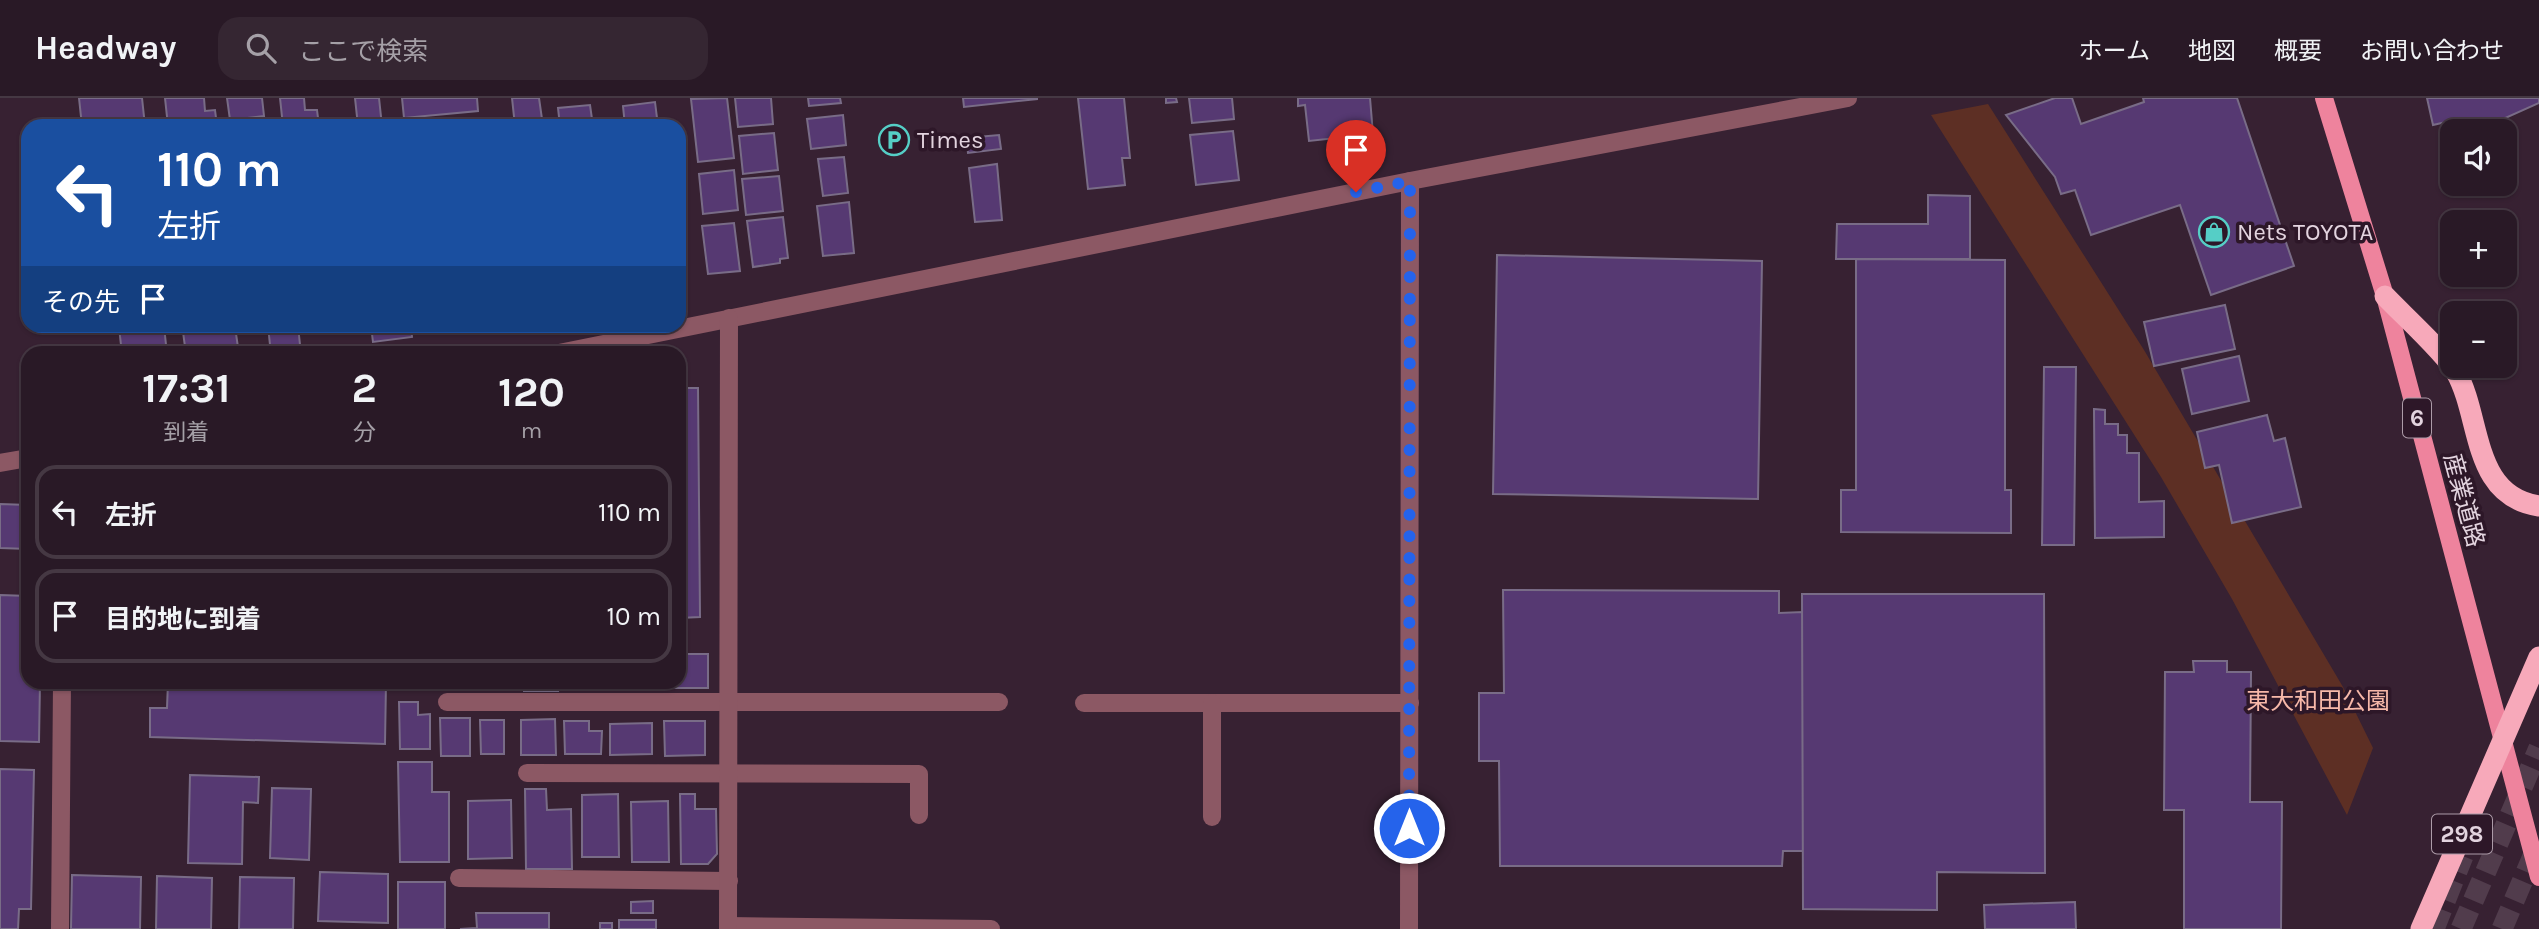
<!DOCTYPE html>
<html lang="ja">
<head>
<meta charset="utf-8">
<style>
	:root { --surface:#291926; --page:#352632; --text:#f1f3f6; --muted:#a5a0a7; --line:#453843 }
	body { margin:0; font-family:Karla,"Noto Sans JP",sans-serif; background:var(--page); color:var(--text); height:100vh; display:flex; flex-direction:column; font-size:26px; white-space:nowrap }
	* { box-sizing:border-box; margin:0 }
	p { font-size:23px; color:var(--muted) }
	.icon { flex:none; width:38px; height:38px; fill:none; stroke:currentColor; stroke-width:2; stroke-linecap:round; stroke-linejoin:round }
	.map { position:relative; flex:1; overflow:hidden }
	.sheet { position:absolute; left:21px; top:248px; width:665px; height:343px; display:flex; flex-direction:column; background:var(--surface); border-radius:21px; box-shadow:0 2px 5px #0004,0 0 0 2px var(--line) }
	.sheet>* { flex:none }
	.hud { position:absolute; left:21px; top:21px; width:665px; height:214px; border-radius:21px; box-shadow:0 2px 5px #0004,0 0 0 2px var(--line); background:#1a4fa0; color:#fff; overflow:hidden }
	.buttons { position:absolute; left:2440px; top:21px; display:grid; gap:14px }
	.buttons a { display:grid; place-items:center; width:77px; height:77px; border-radius:14px; background:var(--surface); box-shadow:0 2px 5px #0004,0 0 0 2px var(--line); font-size:35px }
	.pin { position:absolute; display:grid; place-items:center; width:60px; height:60px; color:#fff; margin:-72px -30px; border-radius:50% 50% 50% 0; rotate:-45deg; box-shadow:0 0 7px #0007 }
	.pin .icon { rotate:45deg }
	.me { position:absolute; width:77px; margin:-38px; rotate:0deg; stroke-linejoin:round; filter:drop-shadow(0 0 5px #0008) }
	.turn { display:flex; align-items:center; gap:24px; height:147px; padding:0 21px; font-size:32px }
	.turn .icon { width:91px; height:91px; stroke-width:2.5 }
	.turn b { display:block; font-size:49px; line-height:60px }
	.then { display:flex; align-items:center; height:66px; padding:0 21px; background:#0003; gap:14px; font-size:26px }
	.eta { display:flex; justify-content:space-evenly; align-items:center; height:119px; text-align:center }
	.eta b { font-size:42px; font-weight:700; line-height:49px }
	ul { padding:0; list-style:none }
	li { display:flex; align-items:center; gap:21px; height:94px; margin:0 14px 10px; padding:0 7px; border:4px solid var(--line); border-radius:21px }
	li div { flex:1 }
	li b { display:block; font-size:26px }
	li em { font-style:normal }
	header { display:flex; align-items:center; gap:42px; box-sizing:border-box; height:98px; padding:0 35px; background:var(--surface); border-bottom:2px solid var(--line) }
	header strong { font-size:33px }
	nav { display:flex; gap:38px; margin-inline-start:auto; font-size:24px }
	.search { width:490px; height:63px; background:var(--page); display:flex; align-items:center; gap:18px; box-sizing:border-box; padding:0 24px; border-radius:21px; color:var(--muted); font-size:26px }
	.map>svg:first-child { display:block }
	.green { fill:#5d2f24 }
	.building { fill:#563972; stroke:#796c87; stroke-width:2 }
	.lines { fill:none; stroke-linecap:round; stroke-linejoin:round }
	.highway-tunnel { stroke:#513c4c; stroke-width:21; stroke-dasharray:21 10; stroke-linecap:butt }
	.minor { stroke:#8c5864; stroke-width:18 }
	.major { stroke:#ee839d; stroke-width:18 }
	.highway { stroke:#f7a9ba; stroke-width:21 }
	.route { stroke:#2563eb; stroke-width:12; stroke-dasharray:0 21.6 }
	.labels { text-anchor:middle; stroke-width:7; stroke-linejoin:round; paint-order:stroke }
	.shield { fill:#2d1728; stroke:#ac9ba8; stroke-width:2 }
	.shield-label { font-size:23px; font-weight:bold; fill:#e3d4df }
	.poi-label { font-size:24px; fill:#e3d4df; stroke:#2d1728; text-anchor:start }
	.street-label { font-size:24px; fill:#e3d4df; stroke:#2d1728 }
	.park-label { font-size:24px; fill:#f7b8a9; stroke:#2d1728 }
</style>
</head>
<body>
<header>
<strong>Headway</strong>
<div class="search"><svg class="icon" aria-label="search" viewBox="0 0 24 24"><circle cx="10" cy="10" r="6"/><path d="M15 15l6 6"/></svg>ここで検索</div>
<nav><a>ホーム</a><a>地図</a><a>概要</a><a>お問い合わせ</a></nav>
</header>
<div class="map">
<svg width="2539" height="831" viewBox="0 0 2539 831">
	<rect width="100%" height="100%" fill="#372132"/>
	<polygon class="green" points="1988,6 2144,252 2343,589 2373,650 2347,717 2232,501 2161,379 1931,17"/>
	<g class="building">
		<polygon points="79,0 142,0 145,28 82,28"/>
		<polygon points="165,0 204,0 205,13 215,12 217,28 168,28"/>
		<polygon points="227,0 262,0 264,18 230,22"/>
		<polygon points="280,0 304,0 305,12 317,12 319,28 283,28"/>
		<polygon points="355,0 379,0 382,28 358,28"/>
		<polygon points="402,0 477,0 478,13 404,20"/>
		<polygon points="512,0 539,0 543,28 515,28"/>
		<polygon points="727,0 734,60 698,64 691,1"/>
		<polygon points="735,0 771,0 773,26 738,29"/>
		<polygon points="808,0 840,0 841,5 809,8"/>
		<polygon points="963,0 1037,0 1037,1 964,9"/>
		<polygon points="1078,0 1124,0 1130,60 1122,60 1125,87 1088,91"/>
		<polygon points="1166,0 1176,0 1177,4 1166,5"/>
		<polygon points="1189,0 1232,0 1234,21 1192,25"/>
		<polygon points="1298,0 1370,0 1373,36 1309,43 1305,7 1298,8"/>
		<polygon points="2055,0 2072,0 2081,26 2144,4 2143,0 2237,0 2294,168 2211,197 2180,107 2091,137 2075,92 2061,96 2055,79 2006,17"/>
		<polygon points="2427,0 2539,0 2539,5 2492,26 2463,20 2433,27"/>
		<polygon points="655,4 658,28 625,28 623,8"/>
		<polygon points="590,7 593,28 560,28 558,10"/>
		<polygon points="843,17 846,47 811,51 807,21"/>
		<polygon points="1233,33 1239,82 1196,87 1190,37"/>
		<polygon points="774,35 778,72 743,76 739,38"/>
		<polygon points="999,37 1001,51 968,55 966,40"/>
		<polygon points="844,59 848,95 823,98 818,61"/>
		<polygon points="997,66 1002,122 975,124 969,70"/>
		<polygon points="734,72 738,112 703,116 699,76"/>
		<polygon points="779,78 783,113 746,117 742,81"/>
		<polygon points="1928,97 1970,98 1970,161 1836,161 1837,126 1928,126"/>
		<polygon points="849,104 854,155 823,158 817,108"/>
		<polygon points="783,119 788,160 780,161 780,165 753,169 747,123"/>
		<polygon points="734,125 740,173 708,176 702,128"/>
		<polygon points="1497,157 1762,163 1758,401 1493,396"/>
		<polygon points="1856,161 2005,162 2005,392 2011,392 2011,435 1841,434 1841,392 1856,392"/>
		<polygon points="2225,207 2235,251 2154,268 2144,224"/>
		<polygon points="164,228 167,256 122,256 119,229"/>
		<polygon points="268,228 298,228 301,256 271,256"/>
		<polygon points="371,228 411,228 412,239 373,244"/>
		<polygon points="235,229 239,256 186,256 183,234"/>
		<polygon points="2239,258 2249,303 2192,316 2182,271"/>
		<polygon points="2044,269 2076,269 2074,447 2042,447"/>
		<polygon points="679,290 698,290 700,519 679,520"/>
		<polygon points="2094,311 2105,312 2105,326 2118,326 2118,337 2127,337 2127,355 2139,355 2139,404 2164,403 2164,439 2095,440"/>
		<polygon points="2267,317 2274,343 2285,340 2301,409 2232,425 2219,367 2205,370 2197,334"/>
		<polygon points="0,406 28,407 28,451 0,450"/>
		<polygon points="1503,492 1779,493 1779,515 1803,514 1803,753 1783,753 1782,768 1500,768 1499,663 1479,663 1479,595 1504,595"/>
		<polygon points="1802,496 2044,496 2045,775 1937,774 1937,812 1803,811"/>
		<polygon points="0,497 28,498 28,584 40,584 39,644 0,643"/>
		<polygon points="679,556 708,556 708,590 660,590 660,584 679,584"/>
		<polygon points="2193,563 2227,563 2227,574 2251,574 2250,704 2282,704 2281,831 2184,831 2184,712 2164,712 2165,574 2194,574"/>
		<polygon points="168,584 386,584 385,646 150,639 150,610 167,610"/>
		<rect x="403" y="584" width="29" height="8"/>
		<rect x="441" y="584" width="34" height="7"/>
		<rect x="483" y="584" width="32" height="8"/>
		<rect x="524" y="584" width="34" height="9"/>
		<rect x="568" y="584" width="34" height="8"/>
		<polygon points="399,604 418,604 418,617 430,616 430,651 400,651"/>
		<polygon points="440,620 470,620 470,658 441,658"/>
		<polygon points="555,621 556,657 521,657 521,622"/>
		<polygon points="480,622 504,622 504,656 481,656"/>
		<polygon points="564,623 589,623 589,633 602,633 601,656 565,656"/>
		<polygon points="664,623 705,623 705,657 665,658"/>
		<polygon points="652,625 652,656 610,657 610,626"/>
		<polygon points="398,664 432,664 432,694 449,694 449,764 400,764"/>
		<polygon points="0,671 34,672 31,811 19,811 18,831 0,831"/>
		<polygon points="190,677 259,679 258,705 243,704 242,766 188,765"/>
		<polygon points="272,690 311,691 309,762 270,760"/>
		<polygon points="525,691 546,691 547,712 571,711 572,771 526,771"/>
		<polygon points="618,696 619,759 582,759 582,697"/>
		<polygon points="680,696 695,696 695,711 716,711 717,756 708,766 681,766"/>
		<polygon points="511,702 512,760 468,761 468,703"/>
		<polygon points="668,703 669,764 632,764 631,704"/>
		<polygon points="320,774 388,776 388,825 318,823"/>
		<polygon points="72,777 141,779 140,831 71,831"/>
		<polygon points="157,778 212,780 211,831 156,831"/>
		<polygon points="240,779 294,780 293,831 239,831"/>
		<rect x="398" y="784" width="47" height="47"/>
		<polygon points="653,803 653,815 631,815 631,804"/>
		<polygon points="2075,804 2076,831 1985,831 1984,807"/>
		<polygon points="476,815 549,815 549,831 460,831 477,830"/>
		<rect x="619" y="822" width="37" height="9"/>
		<rect x="600" y="825" width="12" height="6"/>
	</g>
	<g class="lines">
		<g class="highway-tunnel">
			<polyline points="2434,831 2463,758"/>
			<polyline points="2461,831 2539,650"/>
			<polyline points="2502,831 2539,744"/>
		</g>
		<g class="minor">
			<polyline points="554,256 1410,83 1848,0"/>
			<polyline points="0,365 28,360"/>
			<polyline points="447,604 999,604"/>
			<polyline points="1084,605 1410,605"/>
			<polyline points="527,675 919,676 919,717"/>
			<polyline points="1212,719 1212,605"/>
			<polyline points="459,780 729,783"/>
			<polyline points="728,828 991,831"/>
			<polyline points="60,831 62,584"/>
			<polyline points="728,831 729,220"/>
			<polyline points="1409,831 1410,83"/>
		</g>
		<polyline class="major" points="2324,0 2385,198 2539,779"/>
		<g class="highway">
			<path d="M2385,198C2403,217 2444,254 2456,274C2482,320 2471,398 2539,408"/>
			<polyline points="2421,831 2539,559"/>
		</g>
	</g>
	<g class="lines">
		<polyline class="route" points="1356,94 1410,83 1409,730"/>
	</g>
	<defs>
		<g id="parking-ring" transform="scale(1.575)"><circle r="9.5" fill="#2d1728" stroke="#55cec6" stroke-width="1.5"/><path d="M-3.5-5.5H1a3.5 3.5 0 0 1 0 7H-1V5.5H-3.5ZM-1-3.4V-.6H.8a1.4 1.4 0 0 0 0-2.8Z" fill="#55cec6"/></g>
		<g id="shop-ring" transform="scale(1.575)"><circle r="9.5" fill="#2d1728" stroke="#55cec6" stroke-width="1.5"/><path d="M-5-2.5h2.3a2.7 3.5 0 0 1 5.4 0H5L5.5 6h-11ZM-1.5-2.5h3a1.5 2.3 0 0 0-3 0Z" fill="#55cec6"/></g>
	</defs>
	<g fill-rule="evenodd">
		<use href="#parking-ring" x="894" y="42"/>
		<use href="#shop-ring" x="2214" y="134"/>
	</g>
	<g class="labels">
		<g class="shield">
			<rect x="2403" y="300.5" width="28" height="39" rx="5"/>
			<rect x="2432" y="716.5" width="60" height="39" rx="5"/>
		</g>
		<g class="shield-label">
			<text x="2417" y="328">6</text>
			<text x="2462" y="744">298</text>
		</g>
		<g class="poi-label">
			<text x="917" y="50">Times</text>
			<text x="2237" y="142">Nets TOYOTA</text>
		</g>
		<g class="street-label">
			<text transform="translate(2464 402) rotate(75)" y="8">産業道路</text>
		</g>
		<g class="park-label">
			<text x="2318" y="611">東大和田公園</text>
		</g>
	</g>
</svg>
<div class="buttons">
<a><svg class="icon" aria-label="sound" viewBox="0 0 24 24"><path d="M4 9h4l5-4v14l-5-4H4zM17 9q2 3 0 6"/></svg></a>
<a>+</a>
<a>−</a>
</div>
<div class="pin" style="left:1356px;top:94px;background:#d93025"><svg class="icon" aria-label="arrive" viewBox="0 0 24 24"><path d="M6 21V4h12l-3 4 3 4H6"/></svg></div>
<svg class="me" style="left:1409px;top:730px" viewBox="-20 -20 40 40"><circle r="17" fill="#2563eb" stroke="#fff" stroke-width="3"/><path d="M0-11L8 9 0 5-8 9z" fill="#fff"/></svg>
<div class="hud">
<div class="turn"><svg class="icon" aria-label="left" viewBox="0 0 24 24"><path d="M17 20v-9H6M10 6l-5 5 5 5"/></svg><div><b>110 m</b>左折</div></div>
<div class="then">その先<svg class="icon" aria-label="arrive" viewBox="0 0 24 24"><path d="M6 21V4h12l-3 4 3 4H6"/></svg></div>
</div>
<section class="sheet">
<div class="eta">
<div><b>17:31</b><p>到着</p></div>
<div><b>2</b><p>分</p></div>
<div><b>120</b><p>m</p></div>
</div>
<ul>
<li><svg class="icon" aria-label="left" viewBox="0 0 24 24"><path d="M17 20v-9H6M10 6l-5 5 5 5"/></svg><div><b>左折</b></div><em>110 m</em></li>
<li><svg class="icon" aria-label="arrive" viewBox="0 0 24 24"><path d="M6 21V4h12l-3 4 3 4H6"/></svg><div><b>目的地に到着</b></div><em>10 m</em></li>
</ul>
</section>
</div>
</body>
</html>
